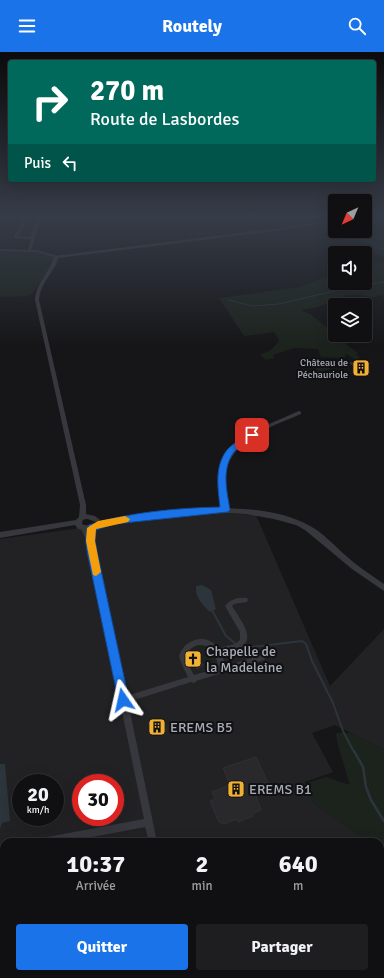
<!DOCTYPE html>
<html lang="fr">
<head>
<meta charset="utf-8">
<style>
	:root { --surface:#101012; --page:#1e1e20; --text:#f1f3f6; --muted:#9c9d9f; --line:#303032; --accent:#1a73e8 }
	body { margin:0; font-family:Signika,sans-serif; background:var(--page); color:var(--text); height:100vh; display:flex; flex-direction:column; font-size:15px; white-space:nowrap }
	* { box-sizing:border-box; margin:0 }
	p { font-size:13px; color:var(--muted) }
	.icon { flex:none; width:22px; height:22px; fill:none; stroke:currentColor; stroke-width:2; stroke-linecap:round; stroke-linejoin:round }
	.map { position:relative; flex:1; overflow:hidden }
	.details { position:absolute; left:0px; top:786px; width:384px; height:140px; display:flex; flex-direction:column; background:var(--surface); border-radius:12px 12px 0 0; box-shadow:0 4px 16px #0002,0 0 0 1px var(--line) }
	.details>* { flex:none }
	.hud { position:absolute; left:8px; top:8px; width:368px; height:122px; border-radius:4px; box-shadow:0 4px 16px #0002,0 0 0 1px var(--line); background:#00695c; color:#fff; overflow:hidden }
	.needle { width:26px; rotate:224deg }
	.fabs { position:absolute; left:328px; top:142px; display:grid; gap:8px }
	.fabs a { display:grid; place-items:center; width:44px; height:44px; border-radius:4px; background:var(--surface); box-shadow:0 4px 16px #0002,0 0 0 1px var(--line); font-size:20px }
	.speed { position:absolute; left:12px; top:722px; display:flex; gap:8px; font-size:20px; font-weight:700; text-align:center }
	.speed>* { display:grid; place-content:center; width:52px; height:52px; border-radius:50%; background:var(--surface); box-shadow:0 4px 16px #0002,0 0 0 1px var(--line); line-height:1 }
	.speed small { font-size:10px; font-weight:400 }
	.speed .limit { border:6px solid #d22; background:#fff; color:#111 }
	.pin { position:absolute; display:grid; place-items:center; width:34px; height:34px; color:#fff; margin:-17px; border-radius:8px; box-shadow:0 2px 6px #0006 }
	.me { position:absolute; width:44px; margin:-22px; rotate:349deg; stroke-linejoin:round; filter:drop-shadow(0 0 3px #0008) }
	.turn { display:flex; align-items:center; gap:14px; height:84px; padding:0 16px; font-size:18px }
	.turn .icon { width:52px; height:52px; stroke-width:2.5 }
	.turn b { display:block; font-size:28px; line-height:34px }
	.then { display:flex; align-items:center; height:38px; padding:0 16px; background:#0003; gap:8px; font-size:15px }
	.eta { display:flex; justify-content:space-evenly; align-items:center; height:68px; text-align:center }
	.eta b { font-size:24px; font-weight:800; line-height:28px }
	.primary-button { display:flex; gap:8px; margin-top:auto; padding:8px 16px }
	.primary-button a { flex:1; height:46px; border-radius:4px; background:var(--accent); color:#fff; font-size:16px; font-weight:800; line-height:46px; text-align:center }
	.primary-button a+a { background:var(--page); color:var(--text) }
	header { display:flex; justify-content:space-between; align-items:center; height:52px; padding:0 16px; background:var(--accent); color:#fff; font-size:18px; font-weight:800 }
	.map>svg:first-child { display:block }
	.built { fill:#222225; fill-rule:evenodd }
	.green { fill:#1c231d }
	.water { fill:#2c353c }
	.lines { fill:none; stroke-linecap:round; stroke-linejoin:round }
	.stream-far2 { stroke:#2c353c; stroke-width:1 }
	.stream-far1 { stroke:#2c353c; stroke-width:2 }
	.stream { stroke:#2c353c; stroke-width:2.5 }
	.building { fill:#29292c; stroke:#303034 }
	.minor { fill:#37383d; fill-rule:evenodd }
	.tertiary { fill:#37383d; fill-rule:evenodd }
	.route { fill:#1a73e8; stroke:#114b97 }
	.slow { fill:#f59e0b }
	.labels { text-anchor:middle; stroke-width:4; stroke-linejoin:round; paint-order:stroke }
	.far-poi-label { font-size:10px; fill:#a8adb8; stroke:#111113; text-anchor:end }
	.near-poi-label { font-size:14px; fill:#a8adb8; stroke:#111113; text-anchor:start }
</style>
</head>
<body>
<header><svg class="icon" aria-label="menu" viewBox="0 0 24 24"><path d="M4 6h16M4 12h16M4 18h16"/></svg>Routely<svg class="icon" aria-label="search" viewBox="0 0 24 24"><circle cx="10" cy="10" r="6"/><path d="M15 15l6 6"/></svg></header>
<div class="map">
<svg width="384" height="926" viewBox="0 0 384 926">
	<rect width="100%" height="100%" fill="#161618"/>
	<path class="built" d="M211,460L256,463L330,634L384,577V698L335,673L312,681L333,720L305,730V732L314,751L364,787L365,790H4V922H175L176,926H0V487L183,462ZM21,731H55V765H21ZM81,731H115V765H81Z"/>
	<g class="green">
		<polygon points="274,165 335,165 332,167 305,169 296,173"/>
		<polygon points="335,169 335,179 365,179 365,171 368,177 374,182 384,181 384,205 363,195 365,193 349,189 310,173"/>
		<path d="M0,200C15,200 40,196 53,205V210C50,215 34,240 32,242C24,246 9,244 0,245Z"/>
		<polygon points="384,210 384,243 375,245 359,243 347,243 318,255 301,258 310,262 333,280 333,283 346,290 347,293 358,301 356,302 360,306 355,307 346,302 344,306 321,305 318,297 294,296 273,303 274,306 266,308 260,303 271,298 279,289 274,280 244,284 219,246 300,235 335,222 335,231 365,231 365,213"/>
		<polygon points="316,306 328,310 341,310 338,313 330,313 330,317 325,318 323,322 317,321 316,319 318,314 312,307"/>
		<polygon points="204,592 216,612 208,616 191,597"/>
		<polygon points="336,681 351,681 384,698 384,863 380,856 380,790 365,790 364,787 314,751 304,732 326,725 350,733 337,690"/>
	</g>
	<g class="water">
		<path d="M202,533L211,538L216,557L210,560C202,553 195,545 196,534Z"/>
		<polygon points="0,712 5,712 10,769 2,771 0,777"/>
	</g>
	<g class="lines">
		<g class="stream-far2">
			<polyline points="324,171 335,175"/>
			<polyline points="348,179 384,197"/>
			<polyline points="229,248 252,254 279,252 347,236 384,230"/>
		</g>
		<g class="stream-far1">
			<polyline points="212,558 226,584 236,592"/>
			<polyline points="240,594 251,595 302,589 306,592 312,609 333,651 343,679 354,700"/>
		</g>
		<polyline class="stream" points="354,699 363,715 366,735 371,748 384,769"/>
	</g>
	<g class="building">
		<polygon points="357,309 361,311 370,320 362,322 350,311"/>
		<polygon points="192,601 203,613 197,617 189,608 188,604"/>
		<polygon points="163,667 167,678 152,683 148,672"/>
		<polygon points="256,705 268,731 253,736 261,758 252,762 253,764 238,770 237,767 224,772 219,770 210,749 215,747 212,740 230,733 223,716"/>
	</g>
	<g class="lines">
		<g class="minor">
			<path d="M13,165C18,165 23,167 25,172L18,184L31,185L37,165H41L31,198H37L57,204V206L37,200L0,199V197L28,198L31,187L15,186L14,185L21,172L20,170Z"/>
			<path d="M299,359L301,360V362C268,376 227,389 224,430C223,439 227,449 228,458L227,459H223C221,455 221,449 220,445C212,403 243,383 276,369C284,366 291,362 299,359Z"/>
			<path d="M90,474H94L95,476L93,489L126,644L188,625L182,613L179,604C184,587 207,580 218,596L235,592L240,588V580L225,554C230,547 239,545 247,546L248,548L247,550L234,552L232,554C239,566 258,587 239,596C234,599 227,599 221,601L226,614L261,603L264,604L265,606L264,608L196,629V630L193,631L191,630L128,650L157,790H149L145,775L66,790H38L39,787L42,786L144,767L91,507L87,489L81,477L82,475H86L88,480ZM198,593C213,592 216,604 219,616L194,623C187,610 180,600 198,593Z"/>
			<polygon points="4,802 4,869 3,870 0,872 0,806 1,804"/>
			<polygon points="174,922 184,922 185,926 175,926"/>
		</g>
		<g class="tertiary">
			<polygon points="365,165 384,165 384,166 365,167"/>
			<path d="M335,167V169L273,179L58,206C55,221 41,228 39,248L86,453V462L95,464L100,468L96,470C91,469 89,465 83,468L82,471L83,473C93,474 101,470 110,467C126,463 144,462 161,460C205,455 270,451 310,474C323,481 334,493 345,503C357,514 371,523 384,532V539L352,517L305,478L296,473L274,467L246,462L210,460L138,467L110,472L89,478L78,477L75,473L0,486V480L76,468L79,465L80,453L35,248C36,231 50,220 54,204L273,177Z"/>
		</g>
	</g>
	<linearGradient id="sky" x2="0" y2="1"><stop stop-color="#0c0c0d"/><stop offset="0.56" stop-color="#363c48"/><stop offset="1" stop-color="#363c48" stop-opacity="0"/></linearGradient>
	<rect width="384" height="294" fill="url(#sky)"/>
	<path class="route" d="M249,381L256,383C250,390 240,393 234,400C221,417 227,440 230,458L228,460L114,472L96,478L95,489L98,504L129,648L127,652L123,653L119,652L88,504C86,494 84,483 89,473C130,460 177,456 220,455C218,436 214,415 227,398C232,392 243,386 249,381Z"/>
	<polygon class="slow" points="125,464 130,467 128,470 96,477 95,489 101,520 96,524 93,523 86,489 87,476 98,469"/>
	<defs>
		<g id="building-square" transform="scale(0.9)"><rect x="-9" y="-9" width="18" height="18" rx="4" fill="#f2b134" stroke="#111113"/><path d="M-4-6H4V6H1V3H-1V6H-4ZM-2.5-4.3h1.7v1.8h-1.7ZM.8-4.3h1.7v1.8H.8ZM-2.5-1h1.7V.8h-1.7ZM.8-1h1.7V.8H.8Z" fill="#111"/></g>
		<g id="church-square" transform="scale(0.9)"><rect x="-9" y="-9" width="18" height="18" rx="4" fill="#f2b134" stroke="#111113"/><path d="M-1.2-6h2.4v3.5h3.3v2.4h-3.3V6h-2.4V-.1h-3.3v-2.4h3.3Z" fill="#111"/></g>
	</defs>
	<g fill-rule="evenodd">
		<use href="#building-square" x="361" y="316"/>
		<use href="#church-square" x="193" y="607"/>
		<use href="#building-square" x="157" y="675"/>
		<use href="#building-square" x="236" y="737"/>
	</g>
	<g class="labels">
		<g class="far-poi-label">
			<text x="348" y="314">Château de<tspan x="348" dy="12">Péchauriole</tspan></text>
		</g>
		<g class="near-poi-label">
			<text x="206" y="604">Chapelle de<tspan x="206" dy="16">la Madeleine</tspan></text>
			<text x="170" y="680">EREMS B5</text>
			<text x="249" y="742">EREMS B1</text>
		</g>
	</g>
</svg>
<div class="fabs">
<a><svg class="needle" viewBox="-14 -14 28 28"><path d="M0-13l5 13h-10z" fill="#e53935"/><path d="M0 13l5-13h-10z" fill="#9c9d9f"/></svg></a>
<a><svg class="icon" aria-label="sound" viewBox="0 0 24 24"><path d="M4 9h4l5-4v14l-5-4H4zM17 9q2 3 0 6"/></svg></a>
<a><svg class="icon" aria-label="layers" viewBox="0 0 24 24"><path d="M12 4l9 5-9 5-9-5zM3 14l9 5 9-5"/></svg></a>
</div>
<div class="speed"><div>20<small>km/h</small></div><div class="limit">30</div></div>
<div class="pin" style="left:252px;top:383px;background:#d93025"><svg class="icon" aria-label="arrive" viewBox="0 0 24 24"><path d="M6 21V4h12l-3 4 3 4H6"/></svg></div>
<svg class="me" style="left:123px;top:648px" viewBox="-20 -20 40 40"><path d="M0-17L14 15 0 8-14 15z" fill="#1a73e8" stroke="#fff" stroke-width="4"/></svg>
<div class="hud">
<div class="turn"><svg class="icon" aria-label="right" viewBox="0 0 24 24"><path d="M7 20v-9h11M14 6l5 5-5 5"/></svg><div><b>270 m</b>Route de Lasbordes</div></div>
<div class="then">Puis<svg class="icon" aria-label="left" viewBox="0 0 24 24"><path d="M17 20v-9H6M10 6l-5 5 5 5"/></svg></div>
</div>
<section class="details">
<div class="eta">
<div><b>10:37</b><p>Arrivée</p></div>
<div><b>2</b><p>min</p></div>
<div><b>640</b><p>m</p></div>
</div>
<div class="primary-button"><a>Quitter</a><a>Partager</a></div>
</section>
</div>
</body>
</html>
